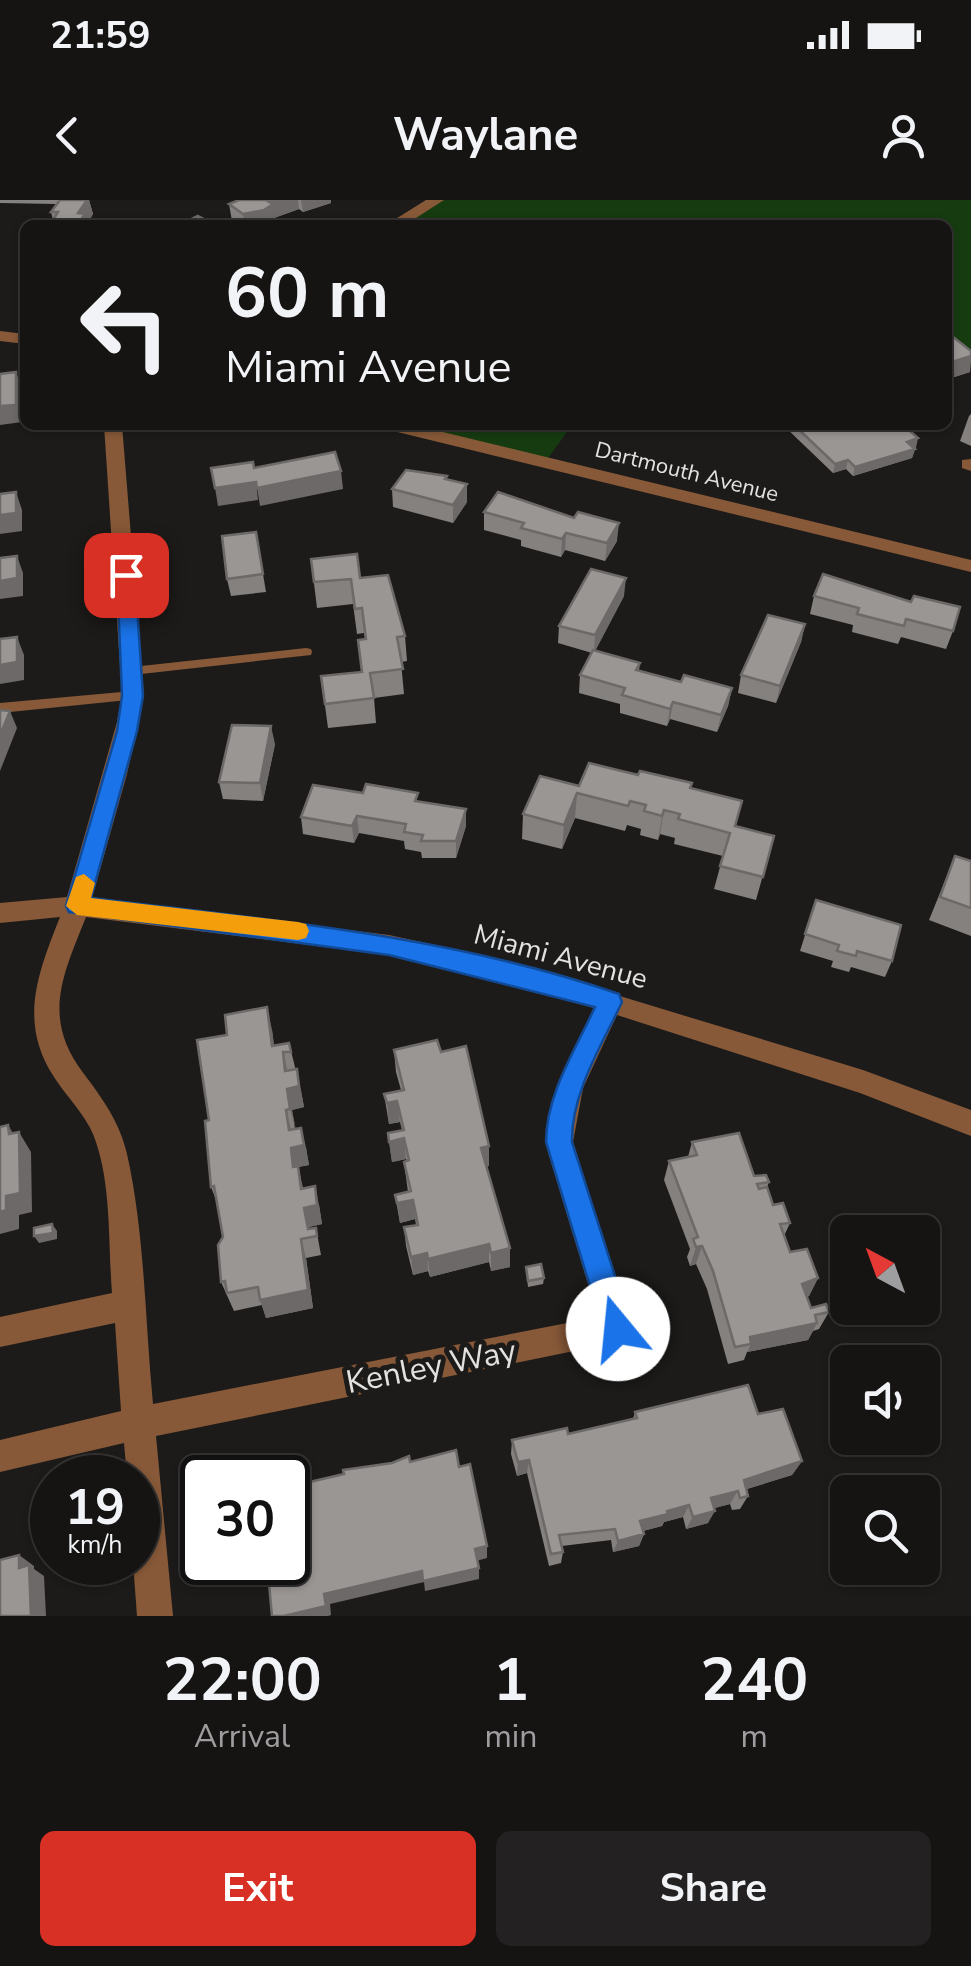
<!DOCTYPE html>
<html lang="en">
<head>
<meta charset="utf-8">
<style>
	:root { --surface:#161413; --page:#232121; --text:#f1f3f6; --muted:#9e9ea0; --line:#353333; --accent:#d93025 }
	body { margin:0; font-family:"Nunito Sans",sans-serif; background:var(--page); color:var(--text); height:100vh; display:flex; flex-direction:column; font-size:38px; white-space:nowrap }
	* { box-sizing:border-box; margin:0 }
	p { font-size:32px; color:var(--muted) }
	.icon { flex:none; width:55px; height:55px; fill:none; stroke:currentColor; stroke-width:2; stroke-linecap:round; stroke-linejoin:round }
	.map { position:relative; height:1416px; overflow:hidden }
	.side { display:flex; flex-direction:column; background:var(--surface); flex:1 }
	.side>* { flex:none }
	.banner { position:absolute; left:20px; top:20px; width:932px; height:210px; border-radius:15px; box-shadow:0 2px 8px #0004,0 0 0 2px var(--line); background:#161413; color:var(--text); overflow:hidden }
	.needle { width:65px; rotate:319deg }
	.controls { position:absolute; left:830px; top:1015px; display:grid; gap:20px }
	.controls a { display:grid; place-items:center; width:110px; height:110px; border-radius:15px; background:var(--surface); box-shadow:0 2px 8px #0004,0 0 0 2px var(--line); font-size:50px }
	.speed { position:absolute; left:30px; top:1255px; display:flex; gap:20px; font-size:50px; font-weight:700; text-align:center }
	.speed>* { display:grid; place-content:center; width:130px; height:130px; border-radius:50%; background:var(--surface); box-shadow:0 2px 8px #0004,0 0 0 2px var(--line); line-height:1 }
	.speed small { font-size:25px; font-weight:400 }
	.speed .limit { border:5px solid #111; border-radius:15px; background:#fff; color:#111 }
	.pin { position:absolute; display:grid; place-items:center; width:85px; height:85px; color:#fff; margin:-42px; border-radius:20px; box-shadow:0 5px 15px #0006 }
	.me { position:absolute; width:110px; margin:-55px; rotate:343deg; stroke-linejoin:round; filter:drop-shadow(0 0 8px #0008) }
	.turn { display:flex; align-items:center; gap:35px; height:210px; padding:0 40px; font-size:45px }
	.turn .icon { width:130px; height:130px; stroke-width:2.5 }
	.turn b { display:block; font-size:70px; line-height:85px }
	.eta { display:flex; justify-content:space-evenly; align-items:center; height:170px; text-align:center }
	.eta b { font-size:60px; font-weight:700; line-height:70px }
	.button { display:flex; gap:20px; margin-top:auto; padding:20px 40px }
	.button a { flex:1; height:115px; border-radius:15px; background:var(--accent); color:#fff; font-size:40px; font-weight:700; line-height:115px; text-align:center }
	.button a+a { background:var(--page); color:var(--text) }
	.status { display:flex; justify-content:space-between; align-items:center; height:70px; padding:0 50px; background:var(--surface); direction:ltr }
	.status svg { height:28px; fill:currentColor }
	header { display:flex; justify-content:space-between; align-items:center; height:130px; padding:0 40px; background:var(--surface); font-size:45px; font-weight:700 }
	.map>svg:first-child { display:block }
	.green { fill:#163b11 }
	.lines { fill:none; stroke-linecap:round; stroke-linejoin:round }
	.lane { fill:#875938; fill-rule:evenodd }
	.street { fill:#875938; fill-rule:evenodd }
	.wall { fill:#84817f }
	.shaded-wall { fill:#6c6968 }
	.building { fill:#9a9694; stroke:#6c6968; stroke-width:2.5 }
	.route { fill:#1a73e8; stroke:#114b97; stroke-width:2.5 }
	.slow { fill:#f59e0b }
	.labels { text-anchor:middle; stroke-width:10; stroke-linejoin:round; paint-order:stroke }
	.far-street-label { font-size:22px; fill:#e3e2e0; stroke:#1d1b19 }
	.street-label { font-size:28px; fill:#e3e2e0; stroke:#1d1b19 }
	.near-street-label { font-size:32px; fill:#e3e2e0; stroke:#1d1b19 }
</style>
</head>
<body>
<div class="status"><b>21:59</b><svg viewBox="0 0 49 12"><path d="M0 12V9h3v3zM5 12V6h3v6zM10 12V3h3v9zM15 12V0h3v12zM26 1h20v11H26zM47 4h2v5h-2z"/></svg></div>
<header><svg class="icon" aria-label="back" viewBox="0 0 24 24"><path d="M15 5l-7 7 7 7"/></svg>Waylane<svg class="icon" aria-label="person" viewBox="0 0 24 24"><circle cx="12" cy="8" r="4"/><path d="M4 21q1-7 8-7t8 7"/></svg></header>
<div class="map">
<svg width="971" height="1416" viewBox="0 0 971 1416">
	<rect width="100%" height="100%" fill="#1d1b19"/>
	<g class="green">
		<polygon points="436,0 971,0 971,165 948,150 948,25 394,25"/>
		<polygon points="398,225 572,225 546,261"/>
	</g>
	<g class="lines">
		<g class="lane">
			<polygon points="306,448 311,449 312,452 311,455 132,475 126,471 132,467"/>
			<polygon points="133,491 138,493 140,496 138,499 0,513 0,503"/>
		</g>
		<g class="street">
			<polygon points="426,0 444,0 405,25 386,25"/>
			<polygon points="0,131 25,134 25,144 0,141"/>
			<path d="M104,225H122L144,496L127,574L92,698L389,735L495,758L863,870L971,910V936L860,893L617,815L583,888L573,942L632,1129L628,1140L156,1236L173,1416H137L133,1362H138V1278H127L124,1243L0,1272V1240L121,1211L115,1123L0,1147V1117L112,1093C108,1043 112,981 93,934C84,913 66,896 54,877C18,822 38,773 60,717L0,723V703L67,697L117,522L122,496ZM86,717L389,755L495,780L594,808L556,888L545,942L598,1117L153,1204C145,1122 145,1034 127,954C120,923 103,899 84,874C41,818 63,775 86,717Z"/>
			<polygon points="382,225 414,225 971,360 971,372 385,229"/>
			<polygon points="971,259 971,271 962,268 962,260"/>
		</g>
	</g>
	<g class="wall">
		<polygon points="0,0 89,0 93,14 87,23 53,20 51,12 56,4 0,3"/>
		<polygon points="239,0 331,0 331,3 303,12 299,9 274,18 275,21 268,25 238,25 232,21 229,4"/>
		<polygon points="948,133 971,151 970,172 948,179"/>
		<polygon points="971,214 971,246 960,241 969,216"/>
		<polygon points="783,225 903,225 916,248 914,248 915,249 912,258 853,276 846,269 833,273"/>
		<polygon points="467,284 467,302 453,323 393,307 392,289"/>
		<polygon points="484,312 617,341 605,361 565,350 561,357 521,346 521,340 484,330"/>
		<polygon points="256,332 266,392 231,396 227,379"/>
		<polygon points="311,359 360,378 405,436 407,461 401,462 404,494 374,498 376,523 328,528 321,476 362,472 358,440 365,439 364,433 357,434 353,404 317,408"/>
		<polygon points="624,396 595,451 640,463 639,470 681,482 732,488 728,506 717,532 670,519 667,526 620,513 620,504 579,493 580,475 592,453 558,443 559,426"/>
		<polygon points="814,396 953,431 946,449 901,437 898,444 852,432 853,425 810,414"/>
		<polygon points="805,424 801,442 776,503 738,493 741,475"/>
		<polygon points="275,544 263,601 223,599 219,582"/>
		<polygon points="579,586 691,589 736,626 774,636 756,700 714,689 723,656 674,644 675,638 660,634 658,640 640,635 641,629 627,625 625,631 575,618 562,649 522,639 523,614"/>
		<polygon points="418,601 466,609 466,626 456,658 422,658 421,652 405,649 404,641 359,633 354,643 303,634 301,617"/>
		<polygon points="955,656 971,661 971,736 929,720"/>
		<polygon points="816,700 892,761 885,777 851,767 849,772 831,767 833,761 800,751"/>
		<polygon points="272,830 274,846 289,843 301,891 304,907 292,910 295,929 306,948 309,965 298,967 303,988 319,1005 322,1024 309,1027 310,1029 316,1028 321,1055 306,1058 313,1108 266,1118 262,1105 234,1111 221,1082 223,1037 218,1005 211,987 209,920"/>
		<polygon points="394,850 441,852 489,966 487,966 510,1048 510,1067 491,1071 489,1062 430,1077 428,1071 413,1075 406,1046 404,1027 416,1025 415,1019 400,1023 395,995 408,992 404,962 407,961 406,959 392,962 388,933 402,930 400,922 389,924 384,894 401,890 396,872"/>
		<polygon points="692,942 754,976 769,982 767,987 773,1005 790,1023 784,1036 790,1052 818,1078 809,1096 807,1097 811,1108 829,1112 819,1129 813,1131 808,1140 747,1152 744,1160 728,1164 707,1089 696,1064 690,1066 687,1057 690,1049 664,980 669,961 688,957"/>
		<polygon points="526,1067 544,1078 543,1084 528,1087"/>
		<polygon points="635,1212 758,1214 802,1261 792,1275 747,1289 748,1296 740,1309 732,1310 730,1304 714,1308 708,1323 686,1329 683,1317 664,1322 662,1326 643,1331 644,1334 639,1346 613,1352 611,1340 562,1346 563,1352 561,1363 549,1366 527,1273 517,1276 511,1254 512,1240 568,1234 633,1219"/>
	</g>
	<g class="shaded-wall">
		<polygon points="87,0 89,0 93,14 87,25 77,25 78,13"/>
		<polygon points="274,0 298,0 299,9 274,18 275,21 268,25 245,25 243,14"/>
		<polygon points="301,0 331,0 331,3 303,12"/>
		<polygon points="971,156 970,172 948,179 952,162"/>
		<polygon points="16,172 22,189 22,222 0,225 0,206"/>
		<polygon points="918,238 916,248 904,251 907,242"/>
		<polygon points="915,249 912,258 853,276 855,267"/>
		<polygon points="848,260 846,269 833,273 835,264"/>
		<polygon points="341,271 343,289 260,306 257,288"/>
		<polygon points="256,282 258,300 218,306 215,288"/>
		<polygon points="467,284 467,302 453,323 453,305"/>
		<polygon points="16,292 22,310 22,331 0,334 0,315"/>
		<polygon points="619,323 617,341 605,361 607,343"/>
		<polygon points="566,333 565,350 561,357 562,339"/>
		<polygon points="17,356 23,373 23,396 0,399 0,381"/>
		<polygon points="626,378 624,396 594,453 595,435"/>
		<polygon points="805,424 801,442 776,503 780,486"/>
		<polygon points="17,437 24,455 24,480 0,484 0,465"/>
		<polygon points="732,488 728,506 717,532 721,515"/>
		<polygon points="673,502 670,519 667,526 670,509"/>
		<polygon points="10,511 17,528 0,571 0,535"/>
		<polygon points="271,526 275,544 263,601 260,583"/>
		<polygon points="577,593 575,618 562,649 564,625"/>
		<polygon points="466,609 466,626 456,658 456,641"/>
		<polygon points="664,610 660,634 658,640 662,616"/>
		<polygon points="357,616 359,633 354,643 352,626"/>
		<polygon points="267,807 272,830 277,868 272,846"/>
		<polygon points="283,852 288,874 297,869 304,907 292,910 296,930 290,909"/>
		<polygon points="397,901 400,922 389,924 387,903"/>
		<polygon points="286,910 291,930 301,928 306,948 309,965 298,967 306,1007 315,986 319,1005 322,1024 309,1027 311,1037 293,967"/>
		<polygon points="8,925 19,943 19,932 31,952 32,1012 19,1015 19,1029 0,1034 0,1012 9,934"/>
		<polygon points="404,938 406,959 392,962 389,942"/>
		<polygon points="489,946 489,966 482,968 481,948"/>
		<polygon points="413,1000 415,1019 400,1023 397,1003"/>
		<polygon points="52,1024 57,1031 57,1039 39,1043 34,1036"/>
		<polygon points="301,1039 306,1058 313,1108 266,1118 260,1100"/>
		<polygon points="489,1044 489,1062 430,1077 428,1059"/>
		<polygon points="702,1046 696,1064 690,1066 696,1047"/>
		<polygon points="510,1048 510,1067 491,1071 491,1053"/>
		<polygon points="427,1053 428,1071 413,1075 411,1057"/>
		<polygon points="818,1078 809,1096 793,1102 802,1084"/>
		<polygon points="817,1123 808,1140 747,1152 751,1144 750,1137"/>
		<polygon points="529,1260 527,1273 517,1276 518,1262"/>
		<polygon points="802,1261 792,1275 737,1292 730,1304 704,1311 711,1298 744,1280"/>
		<polygon points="689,1305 683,1317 664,1322 662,1326 635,1333 640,1321"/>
		<polygon points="715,1311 708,1323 686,1329 693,1317"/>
		<polygon points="644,1334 639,1346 613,1352 618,1341"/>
		<polygon points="487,1346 487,1358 476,1361 475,1349"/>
		<polygon points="19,1355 34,1366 34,1369 44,1376 46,1416 31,1416 19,1368"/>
		<polygon points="479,1368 479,1379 425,1391 424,1382 330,1404 331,1415 328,1416 284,1416 324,1394 422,1371"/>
	</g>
	<g class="building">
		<polygon points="60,0 87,0 78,13 85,14 77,25 50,25 58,12 51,12"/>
		<polygon points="239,0 274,0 269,2 273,4 264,10 243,14 229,4"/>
		<polygon points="198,16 216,25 179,25"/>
		<polygon points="948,133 971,151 971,156 952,162 948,159"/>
		<polygon points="16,172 16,205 0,206 0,174"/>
		<polygon points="794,225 903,225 918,238 907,242 915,249 855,267 848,260 835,264"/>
		<polygon points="335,252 341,271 257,288 256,282 215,288 211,268 253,262 254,268"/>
		<polygon points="406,270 447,276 445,279 467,284 453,305 392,289"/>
		<polygon points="16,292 16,313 0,315 0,294"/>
		<polygon points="498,292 574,318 578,312 619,323 607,343 566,333 562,339 521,328 524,323 484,312"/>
		<polygon points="256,332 263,374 227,379 222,336"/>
		<polygon points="357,354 360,378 388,375 405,436 397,437 403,469 370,473 374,498 325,504 321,476 362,472 358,440 366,439 362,408 355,409 351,379 314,382 311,359"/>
		<polygon points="17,356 17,378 0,381 0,358"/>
		<polygon points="591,369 626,378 595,435 559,426"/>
		<polygon points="823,374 911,402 914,396 960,407 953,431 906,419 904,426 857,414 859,408 814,396"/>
		<polygon points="768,415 805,424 780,486 741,475"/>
		<polygon points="17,437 17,462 0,465 0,439"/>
		<polygon points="593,450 640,463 636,470 681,482 684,475 732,488 721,515 673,502 670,509 622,495 625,488 580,475"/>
		<polygon points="0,510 10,511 0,535"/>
		<polygon points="232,525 271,526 260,583 219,582"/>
		<polygon points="589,563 638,575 640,571 692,583 690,588 742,601 735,626 774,636 763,677 720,666 730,633 678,619 680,614 664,610 662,616 644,611 646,605 630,601 628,606 577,593 564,625 523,614 540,576 579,586"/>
		<polygon points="366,584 418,593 415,601 466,609 456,641 421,641 423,635 404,632 406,624 357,616 352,626 301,617 313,585 363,593"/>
		<polygon points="955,656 971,661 971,708 940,697"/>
		<polygon points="816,700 901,725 892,761 857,751 856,756 837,751 839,745 805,734"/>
		<polygon points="267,807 272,846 289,843 291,852 283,852 285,871 297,869 299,886 287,889 290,909 286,910 289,930 301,928 304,945 291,948 293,967 298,966 301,989 315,986 317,1005 304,1008 308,1029 316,1028 317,1036 301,1039 308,1090 260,1100 258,1087 227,1093 225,1081 221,1082 218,1045 223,1037 214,986 211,987 205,921 209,920 197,840 227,835 225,815"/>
		<polygon points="437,840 441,852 466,846 489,946 481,948 510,1048 491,1053 489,1044 428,1059 427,1053 411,1057 404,1027 418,1025 413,1000 397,1003 395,995 411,991 404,962 409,960 404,938 389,942 388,933 404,930 397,901 387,903 384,894 404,890 394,850"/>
		<polygon points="8,925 9,934 19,932 20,993 6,996 6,1010 0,1012 0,927"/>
		<polygon points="739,933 754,976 766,975 769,982 757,984 759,989 767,987 773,1005 783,1003 790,1023 780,1024 790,1052 807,1049 818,1078 802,1084 811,1108 826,1104 829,1112 815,1115 817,1123 750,1137 751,1144 735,1147 713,1071 702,1046 696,1047 693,1039 698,1037 669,961 697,955 692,942"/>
		<polygon points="52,1024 53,1033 34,1036 34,1028"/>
		<polygon points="541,1064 544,1078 528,1081 526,1067"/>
		<polygon points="748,1185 758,1214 783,1209 802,1261 744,1280 748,1296 740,1298 738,1291 711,1298 715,1311 693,1317 689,1305 667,1311 668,1314 640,1321 644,1334 618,1341 615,1329 559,1335 563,1352 551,1354 529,1260 518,1262 512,1240 567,1228 568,1234 637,1218 635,1212"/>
		<polygon points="456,1250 459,1267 470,1264 487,1346 475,1349 479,1368 423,1381 422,1371 324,1394 326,1406 284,1416 272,1416 267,1362 288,1362 288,1287 344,1274 343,1270 392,1263 409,1256 410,1262"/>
		<polygon points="19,1355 19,1368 29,1365 31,1416 0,1416 0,1360"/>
	</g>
	<path class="route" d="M126,369L135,375L143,496L137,531L91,698C268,720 449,735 619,794L622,802C602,845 571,893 572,942L632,1129L627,1139L618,1143L608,1139L603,1129L546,942C546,894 576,849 595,807L389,755L69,712L66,706L117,531L122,496L117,375Z"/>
	<polygon class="slow" points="84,674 95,683 91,698 298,722 306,724 309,731 306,738 298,740 77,715 66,706 76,677"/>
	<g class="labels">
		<g class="far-street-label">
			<text transform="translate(687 271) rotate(14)" y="8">Dartmouth Avenue</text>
		</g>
		<g class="street-label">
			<text transform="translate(561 756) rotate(15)" y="10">Miami Avenue</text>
		</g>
		<g class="near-street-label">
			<text transform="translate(431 1166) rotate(-11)" y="11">Kenley Way</text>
		</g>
	</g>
</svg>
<div class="controls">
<a><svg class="needle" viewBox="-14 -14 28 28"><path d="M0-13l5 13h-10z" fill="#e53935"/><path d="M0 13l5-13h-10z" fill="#9e9ea0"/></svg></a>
<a><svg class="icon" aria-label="sound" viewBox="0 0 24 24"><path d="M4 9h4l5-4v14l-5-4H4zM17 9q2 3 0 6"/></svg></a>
<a><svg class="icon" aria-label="search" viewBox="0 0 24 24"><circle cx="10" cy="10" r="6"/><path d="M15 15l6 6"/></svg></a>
</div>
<div class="speed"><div>19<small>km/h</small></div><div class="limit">30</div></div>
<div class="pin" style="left:126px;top:375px;background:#d93025"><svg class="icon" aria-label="arrive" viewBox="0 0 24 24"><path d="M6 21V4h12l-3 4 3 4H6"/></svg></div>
<svg class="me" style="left:618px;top:1129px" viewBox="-20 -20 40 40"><circle r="19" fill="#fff"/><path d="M0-13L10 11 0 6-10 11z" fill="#1a73e8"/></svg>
<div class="banner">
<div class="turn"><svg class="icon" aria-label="left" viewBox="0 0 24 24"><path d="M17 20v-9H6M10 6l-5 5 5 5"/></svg><div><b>60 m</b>Miami Avenue</div></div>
</div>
</div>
<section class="side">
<div class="eta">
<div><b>22:00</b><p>Arrival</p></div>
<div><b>1</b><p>min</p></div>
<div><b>240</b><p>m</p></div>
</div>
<div class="button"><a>Exit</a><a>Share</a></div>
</section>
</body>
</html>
